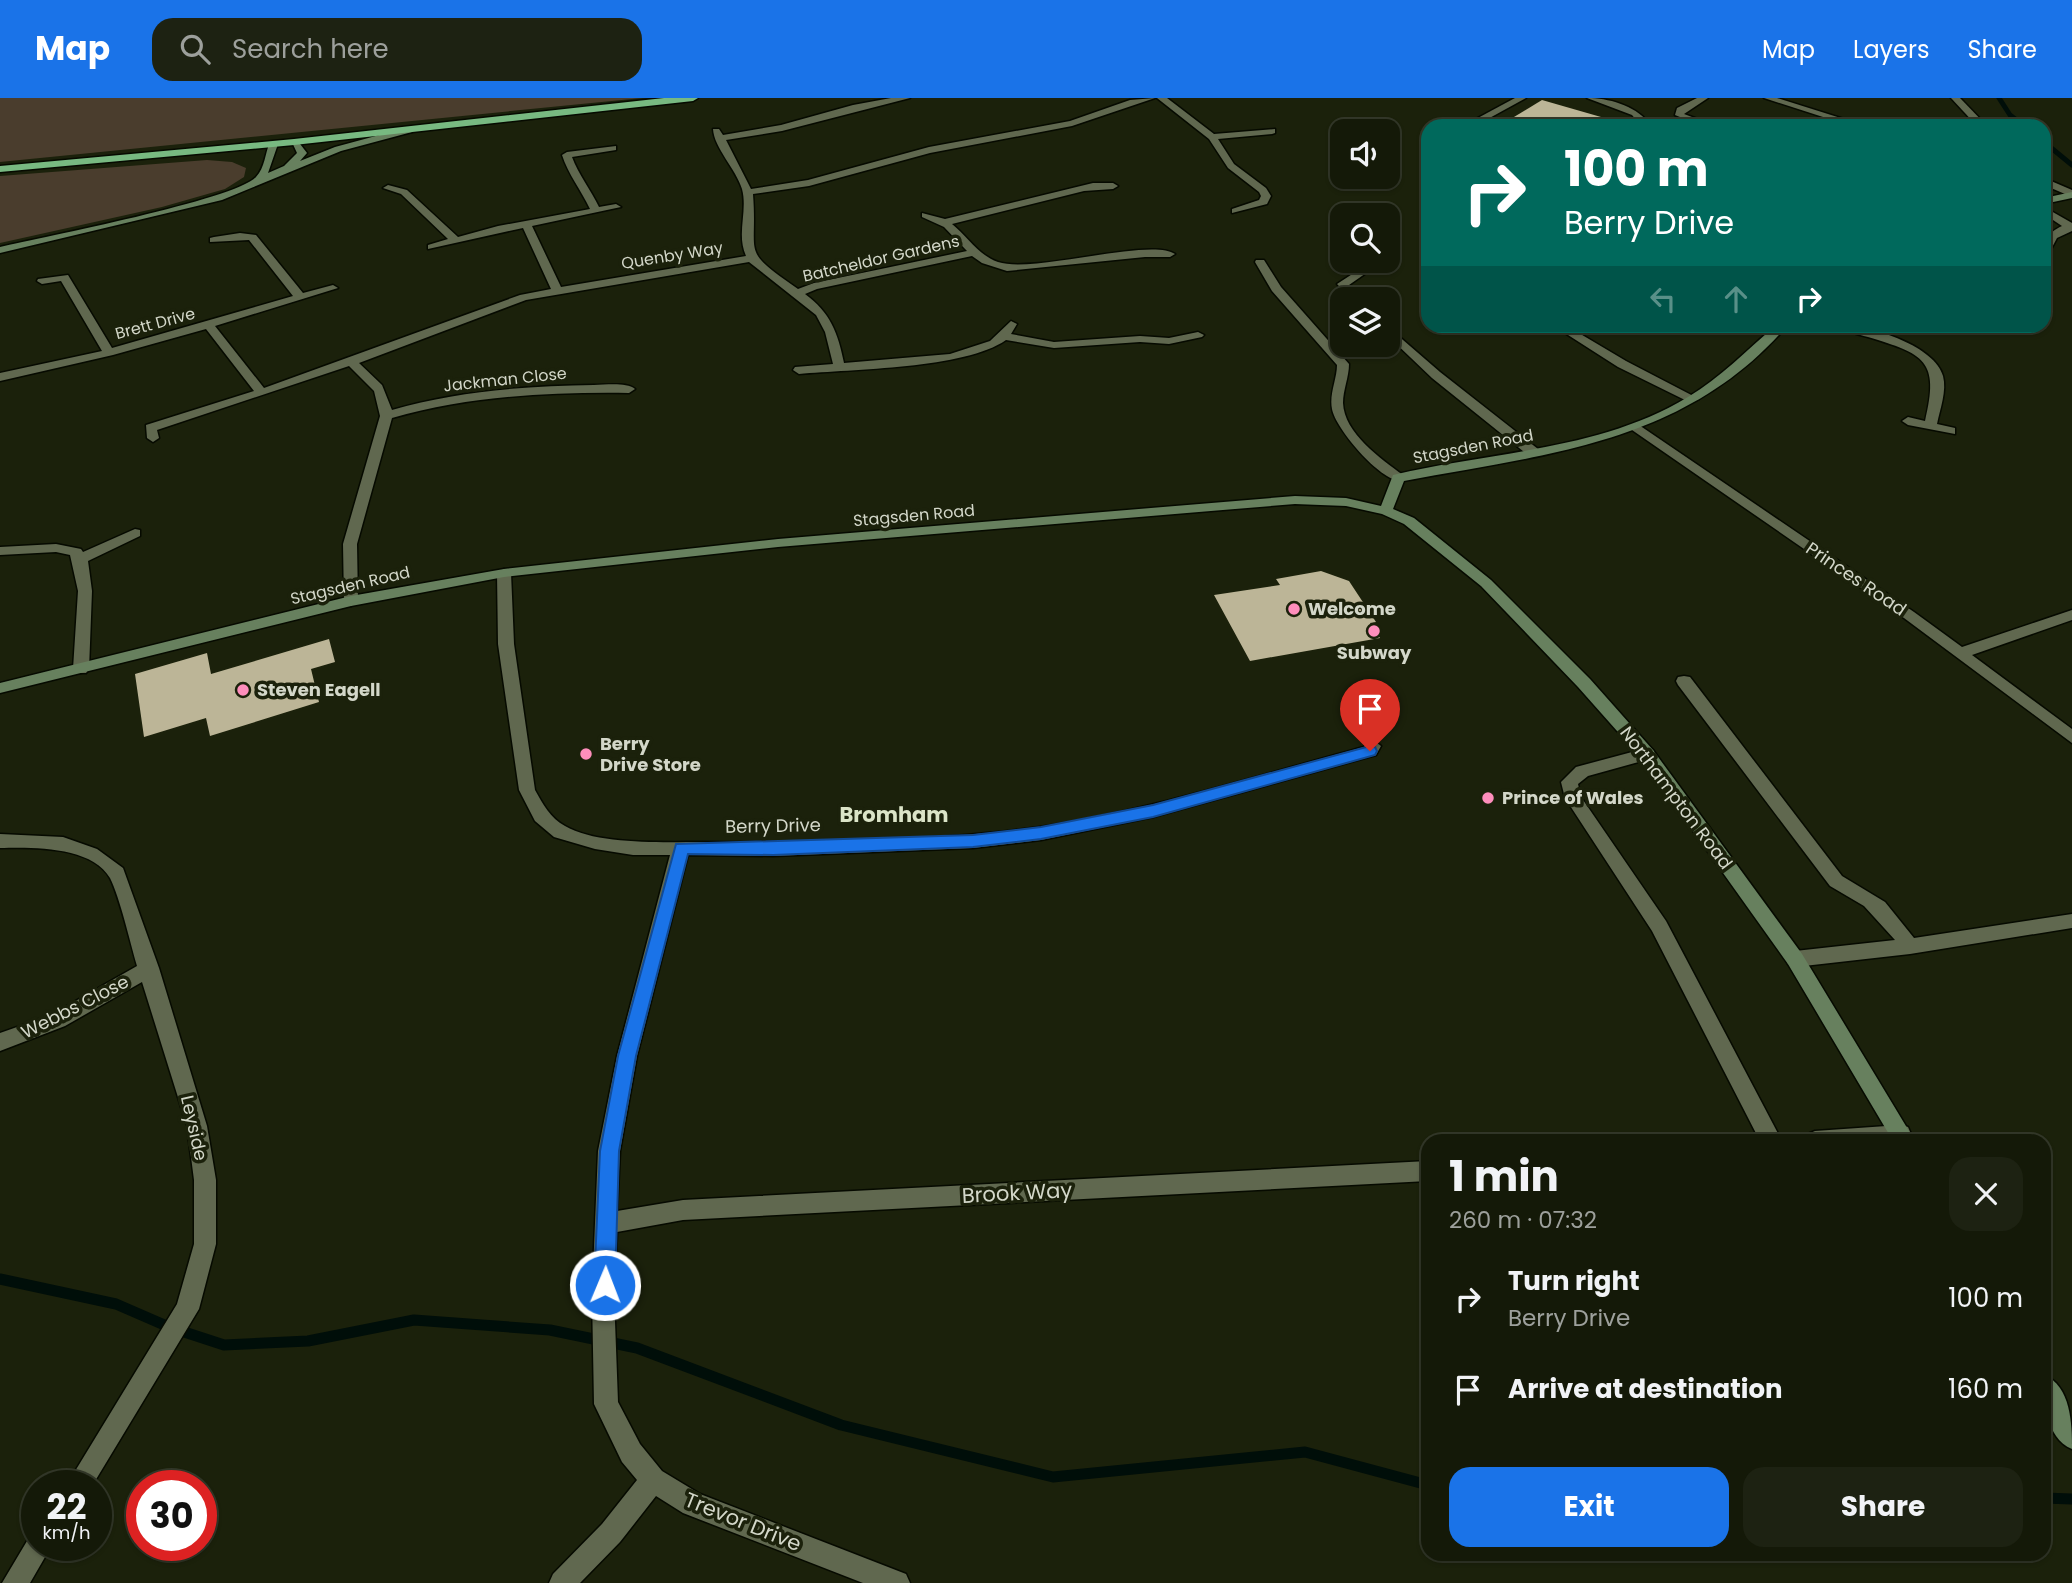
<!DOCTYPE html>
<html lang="en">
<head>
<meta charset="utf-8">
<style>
	:root { --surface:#141908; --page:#1d2212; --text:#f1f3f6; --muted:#9da09c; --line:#333829; --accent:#1a73e8 }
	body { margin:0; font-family:Poppins,sans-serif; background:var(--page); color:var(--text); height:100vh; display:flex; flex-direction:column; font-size:26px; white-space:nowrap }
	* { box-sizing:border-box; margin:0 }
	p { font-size:23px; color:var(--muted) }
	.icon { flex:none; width:38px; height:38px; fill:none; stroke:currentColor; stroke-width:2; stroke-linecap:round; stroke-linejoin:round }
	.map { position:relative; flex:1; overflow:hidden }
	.panel { position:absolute; left:1421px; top:1036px; width:630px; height:427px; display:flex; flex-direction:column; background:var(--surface); border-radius:21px; box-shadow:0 2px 5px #0004,0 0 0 2px var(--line) }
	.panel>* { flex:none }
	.hud { position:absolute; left:1421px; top:21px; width:630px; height:214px; border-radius:21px; box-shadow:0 2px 5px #0004,0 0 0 2px var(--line); background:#00695c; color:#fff; overflow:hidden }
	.tools { position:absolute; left:1330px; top:21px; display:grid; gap:14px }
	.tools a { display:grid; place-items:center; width:70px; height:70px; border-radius:14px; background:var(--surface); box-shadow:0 2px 5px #0004,0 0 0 2px var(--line); font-size:35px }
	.speed { position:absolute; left:21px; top:1372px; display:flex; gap:14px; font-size:35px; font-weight:700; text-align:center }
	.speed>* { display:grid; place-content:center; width:91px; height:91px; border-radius:50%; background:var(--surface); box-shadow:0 2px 5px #0004,0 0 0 2px var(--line); line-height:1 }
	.speed small { font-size:18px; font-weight:400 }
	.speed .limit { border:10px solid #d22; background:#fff; color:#111 }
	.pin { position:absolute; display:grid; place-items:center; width:60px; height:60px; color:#fff; margin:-72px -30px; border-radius:50% 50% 50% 0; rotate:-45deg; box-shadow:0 0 7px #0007 }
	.pin .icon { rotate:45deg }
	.me { position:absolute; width:77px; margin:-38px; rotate:1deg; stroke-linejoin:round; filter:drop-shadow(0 0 5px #0008) }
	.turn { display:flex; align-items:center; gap:24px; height:147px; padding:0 28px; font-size:32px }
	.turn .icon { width:91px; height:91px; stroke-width:2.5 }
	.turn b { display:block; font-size:49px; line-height:60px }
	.lanes { display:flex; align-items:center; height:66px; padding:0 28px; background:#0003; justify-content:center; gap:35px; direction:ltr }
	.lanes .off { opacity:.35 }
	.round { display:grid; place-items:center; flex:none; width:74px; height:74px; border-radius:21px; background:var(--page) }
	.head { display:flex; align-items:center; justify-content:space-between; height:119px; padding:0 28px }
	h1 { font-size:42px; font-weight:700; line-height:52px }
	.cta { display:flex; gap:14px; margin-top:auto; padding:14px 28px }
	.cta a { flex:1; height:80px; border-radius:21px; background:var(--accent); color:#fff; font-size:28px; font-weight:700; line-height:80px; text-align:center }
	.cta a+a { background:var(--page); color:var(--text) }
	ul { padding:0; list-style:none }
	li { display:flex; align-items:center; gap:21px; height:91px; padding:0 28px }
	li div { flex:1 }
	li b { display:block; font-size:26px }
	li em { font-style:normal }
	header { display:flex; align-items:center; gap:42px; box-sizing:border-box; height:98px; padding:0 35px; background:var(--accent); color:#fff }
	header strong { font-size:33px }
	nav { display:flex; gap:38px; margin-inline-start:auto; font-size:24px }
	.search { width:490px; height:63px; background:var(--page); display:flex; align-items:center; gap:18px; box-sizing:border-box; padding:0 24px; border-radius:21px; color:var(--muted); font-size:26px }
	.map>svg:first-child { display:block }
	.green { fill:#4a3d2d }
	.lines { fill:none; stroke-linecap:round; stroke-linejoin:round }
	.stream-far1 { stroke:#000e09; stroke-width:5 }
	.stream { stroke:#000e09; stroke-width:11 }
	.building { fill:#bcb597 }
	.street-casing { stroke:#060a00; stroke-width:3 }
	.secondary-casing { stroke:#060a00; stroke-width:3 }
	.highway-casing { stroke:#060a00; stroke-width:3 }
	.street { fill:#60684f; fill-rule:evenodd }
	.secondary { fill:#67805e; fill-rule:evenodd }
	.highway { fill:#78b981; fill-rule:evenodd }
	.route { fill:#1a73e8; stroke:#114b97; stroke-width:2 }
	.poi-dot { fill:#fe8ebc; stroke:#1b210b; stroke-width:2.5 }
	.labels { text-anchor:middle; stroke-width:7; stroke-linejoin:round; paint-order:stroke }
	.far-street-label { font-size:16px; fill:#d3d7c9; stroke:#1b210b }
	.street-label { font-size:18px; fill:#d3d7c9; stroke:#1b210b }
	.poi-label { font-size:18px; font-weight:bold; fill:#d3d7c9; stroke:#1b210b; text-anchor:start }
	.quarter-label { font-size:21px; font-weight:bold; fill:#dbe4c8; stroke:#1b210b }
	.near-street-label { font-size:21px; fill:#d3d7c9; stroke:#1b210b }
</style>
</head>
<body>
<header>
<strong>Map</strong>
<div class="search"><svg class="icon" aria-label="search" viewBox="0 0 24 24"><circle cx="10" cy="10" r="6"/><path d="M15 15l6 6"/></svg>Search here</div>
<nav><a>Map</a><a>Layers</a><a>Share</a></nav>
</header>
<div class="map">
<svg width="2072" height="1485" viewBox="0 0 2072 1485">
	<rect width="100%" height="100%" fill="#1b210b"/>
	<g class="green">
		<polygon points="0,0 642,0 0,64"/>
		<polygon points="207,62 232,64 246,70 244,79 225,91 162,109 0,145 0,78"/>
	</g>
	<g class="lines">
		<g class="stream-far1">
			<polyline points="1999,0 2010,17 2024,28"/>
			<polyline points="2044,44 2072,67"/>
		</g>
		<g class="stream">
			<polyline points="0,1181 116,1206 169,1229 224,1247 308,1243 414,1222 550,1232 637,1250 841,1327 1053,1379 1305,1354 1428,1387"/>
			<polyline points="2044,1400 2072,1401"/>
		</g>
	</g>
	<g class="building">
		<polygon points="1542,2 1608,21 1607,28 1499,28"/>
		<polygon points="1321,473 1349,483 1376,524 1370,525 1380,540 1250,563 1214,497 1280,487 1276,481"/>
		<polygon points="329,541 335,564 311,571 319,604 210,638 206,620 144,639 135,576 207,555 211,576"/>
	</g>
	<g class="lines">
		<g class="street-casing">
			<g id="street">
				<path d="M891,0H910L782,33L726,42L751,91L808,82L929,49L1070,23L1130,2L1155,0L1072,28L930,55L809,88L753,96C758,160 739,150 798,191L814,185L967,153L944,129L922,119V115L945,121L1093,85H1113L1118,88L1113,91L1084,93L952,126C968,139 978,157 998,164C1033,176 1151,139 1175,156L1170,159H1145L1007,173L982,165L972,158L817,191L805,196C830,214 838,235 844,265L950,256L990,243L1011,223L1017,226L1011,236L1054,244L1140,238L1169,240L1198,234L1204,237L1202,239L1169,246L1140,244L1054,250L1006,242C965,271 852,271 799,276L793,272L795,269L833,266L825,234L816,217L749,164L526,202L359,265L382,287L392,312C457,293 525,288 594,287C606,287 626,284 635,291L629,295C549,294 469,298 392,320L357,446L358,503L351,508L344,503L343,446L380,318L374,293L349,268L157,332L159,340L153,344L147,340L146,327L254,293L206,231L113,257L0,283V275L102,253L61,183L42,186L37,183L38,181L68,177L112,250L293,198L249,142L210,144V140L214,139L240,135L256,137L303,195L333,187L338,190L215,228L264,290L520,197L551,191L523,130L428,151V147L448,141L401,96L383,90L388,87L407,92L458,139L498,128L590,111C581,92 568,76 562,57L567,54L616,48V52L572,59C578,76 591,92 599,109L616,106L621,109L532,128L561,189L746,158C736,136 748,113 742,91C736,71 714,50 713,31H719L723,37L781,27L853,7Z"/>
				<polygon points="1157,0 1167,0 1214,36 1275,31 1275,35 1272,36 1218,41 1234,66 1266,90 1271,98 1267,106 1232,115 1232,111 1259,102 1261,98 1259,94 1228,70 1209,41"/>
				<polygon points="1515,0 1526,0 1475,28 1463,28"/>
				<path d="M1587,0C1608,0 1634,7 1648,24L1645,28H1635L1638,24L1632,17Z"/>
				<polygon points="1697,0 1708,0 1684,16 1716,28 1702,28 1675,17 1677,10"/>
				<polygon points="1764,0 1777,0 1866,28 1851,28"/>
				<polygon points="1951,0 1960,0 1987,28 1977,28"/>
				<polygon points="2044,80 2072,92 2072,99 2044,87"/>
				<path d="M2044,109L2072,125V133L2057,140L2048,157L2044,158C2044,143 2047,135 2062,128L2044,116Z"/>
				<path d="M1256,162H1264L1281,189L1349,266C1349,279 1343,292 1343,305C1344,335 1381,361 1403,377V383C1382,386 1335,330 1332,311C1329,296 1337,281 1337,267L1272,193L1255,164Z"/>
				<polygon points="1348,163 1359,163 1369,173 1349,187 1363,201 1352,201 1337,186 1357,173"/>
				<polygon points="1554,228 1567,228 1626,263 1699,301 1689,304 1618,269"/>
				<path d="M1836,228C1865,225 1935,247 1943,278C1947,293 1940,311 1937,326L1955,330V336L1908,327L1902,323L1908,319L1925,323C1940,262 1924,256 1868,239C1857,236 1845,234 1836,228Z"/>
				<polygon points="1388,229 1440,274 1538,351 1538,357 1528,357 1432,280 1388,238"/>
				<polygon points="1636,325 1914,514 1962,549 2072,512 2072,522 1972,557 2072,631 2072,645 1904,520 1632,332 1630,329"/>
				<polygon points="135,431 140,432 140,438 88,463 92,493 89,571 86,575 76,575 73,571 78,493 70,457 56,454 0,457 0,449 56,446 81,451 83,454"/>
				<path d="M504,471L511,475L514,546L535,692C543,706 550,720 565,728C597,747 664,744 701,744C810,745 932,744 1040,729C1150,712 1257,678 1364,649L1367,644L1373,642L1381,648L1376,657L1153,719L1041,742L973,750L773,758L688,757L637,958L620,1053L617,1113L683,1102L1428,1063V1083L683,1122L617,1134L614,1197L618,1304L640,1346L662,1373L700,1396L906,1476L910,1485H863L683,1415L656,1398L620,1444L580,1485H549L553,1476L602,1426L637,1382L622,1364L594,1306L592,1197L598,1053L617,958L670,757H633L595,751L554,739L535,723L519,692L498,546L497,475Z"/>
				<polygon points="1684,578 1690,579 1842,778 1885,804 1914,840 2072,816 2072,830 1910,856 1795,869 1788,866 1786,861 1788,856 1795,853 1895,842 1864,808 1830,788 1678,587 1676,583 1678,579"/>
				<polygon points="1647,650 1653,652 1655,656 1653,660 1588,678 1578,686 1581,699 1666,823 1782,1043 1760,1043 1652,833 1565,700 1561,684 1576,669"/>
				<path d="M0,736L63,739L97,751L123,770L159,870L207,1028L216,1082V1146L199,1211L92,1388H66L177,1206L194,1146V1082L187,1028L142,884L65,928L0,953V935L51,917L137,868C130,844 120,800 110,780C92,748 31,749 0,750Z"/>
				<polygon points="1901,1027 1908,1029 1911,1036 1908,1043 1804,1043 1808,1036 1815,1033"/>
				<polygon points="37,1435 37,1447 52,1447 30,1485 2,1485 30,1438"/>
			</g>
		</g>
		<g class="secondary-casing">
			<g id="secondary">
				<path d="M409,29L414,32L412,34L341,53L222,102L0,155V149C43,139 234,102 256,79C265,70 265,55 270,44L278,46L268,75L284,68L297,55L291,42H297L307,55L300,63L335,49Z"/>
				<polygon points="2072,94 2072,100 2044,106 2044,100"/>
				<path d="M1775,228H1787C1685,346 1547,356 1404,383L1393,411L1414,420L1491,482L1590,581L1653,652L1802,856L1915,1043H1893L1788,866L1641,660L1578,589L1481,488L1404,426L1382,416L1346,408L1295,406L778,449L504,479L351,508L0,595V585L351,498L504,471L778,441L1295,398L1346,400L1381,408L1393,377C1492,353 1599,353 1688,299C1720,280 1747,252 1775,228Z"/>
				<path d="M2044,1277C2071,1288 2072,1326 2072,1351C2045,1340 2044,1302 2044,1277Z"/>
			</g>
		</g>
		<g class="highway-casing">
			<polygon id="highway" points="664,0 698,0 693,3 294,47 0,74 0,68 294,41"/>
		</g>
		<use href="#street" class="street"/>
		<use href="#secondary" class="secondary"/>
		<use href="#highway" class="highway"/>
	</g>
	<polygon class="route" points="1370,648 1375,649 1377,653 1375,657 1153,719 1041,741 973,749 773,757 688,756 636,958 619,1053 615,1187 612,1194 605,1197 597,1194 594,1187 600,1053 618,958 676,746 973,737 1041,729 1153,707"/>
	<g class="poi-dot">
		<circle cx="1294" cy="511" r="7"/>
		<circle cx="1374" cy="533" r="7"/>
		<circle cx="243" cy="592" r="7"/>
		<circle cx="586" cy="656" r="7"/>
		<circle cx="1488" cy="700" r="7"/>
	</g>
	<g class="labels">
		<g class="far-street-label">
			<text transform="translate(672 157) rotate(-9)" y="6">Quenby Way</text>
			<text transform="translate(881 160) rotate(-13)" y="6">Batcheldor Gardens</text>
			<text transform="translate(155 225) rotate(-15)" y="6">Brett Drive</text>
			<text transform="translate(505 281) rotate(-6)" y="6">Jackman Close</text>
			<text transform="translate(1473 348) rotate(-11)" y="6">Stagsden Road</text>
			<text transform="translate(914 417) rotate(-5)" y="6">Stagsden Road</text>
			<text transform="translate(350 487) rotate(-13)" y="6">Stagsden Road</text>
		</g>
		<g class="street-label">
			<text transform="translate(1856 481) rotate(34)" y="6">Princes Road</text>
			<text transform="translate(1676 700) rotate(53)" y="6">Northampton Road</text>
			<text transform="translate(773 728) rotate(-1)" y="6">Berry Drive</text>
			<text transform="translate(75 909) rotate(-27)" y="6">Webbs Close</text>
			<text transform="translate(194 1030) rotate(77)" y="6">Leyside</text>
		</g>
		<g class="poi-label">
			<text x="1308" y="517">Welcome</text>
			<text x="1374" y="561" text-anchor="middle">Subway</text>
			<text x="257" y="598">Steven Eagell</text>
			<text x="600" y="652">Berry<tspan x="600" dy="21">Drive Store</tspan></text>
			<text x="1502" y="706">Prince of Wales</text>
		</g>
		<g class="quarter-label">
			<text x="894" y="724">Bromham</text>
		</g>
		<g class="near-street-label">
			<text transform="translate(1017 1095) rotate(-3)" y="7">Brook Way</text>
			<text transform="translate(743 1424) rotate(22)" y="7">Trevor Drive</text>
		</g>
	</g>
</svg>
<div class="tools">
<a><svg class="icon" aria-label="sound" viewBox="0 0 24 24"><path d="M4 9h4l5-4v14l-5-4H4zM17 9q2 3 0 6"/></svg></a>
<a><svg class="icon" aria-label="search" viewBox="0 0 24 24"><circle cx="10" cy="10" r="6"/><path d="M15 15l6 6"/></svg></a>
<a><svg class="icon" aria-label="layers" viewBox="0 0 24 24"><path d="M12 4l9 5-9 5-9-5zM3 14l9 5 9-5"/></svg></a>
</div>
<div class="speed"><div>22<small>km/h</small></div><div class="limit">30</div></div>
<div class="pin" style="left:1370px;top:653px;background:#d93025"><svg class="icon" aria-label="arrive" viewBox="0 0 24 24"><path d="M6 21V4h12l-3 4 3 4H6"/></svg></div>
<svg class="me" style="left:605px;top:1187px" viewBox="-20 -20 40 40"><circle r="17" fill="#1a73e8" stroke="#fff" stroke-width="3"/><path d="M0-11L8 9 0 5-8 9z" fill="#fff"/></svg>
<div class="hud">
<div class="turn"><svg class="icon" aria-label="right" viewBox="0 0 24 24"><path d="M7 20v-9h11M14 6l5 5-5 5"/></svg><div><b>100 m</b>Berry Drive</div></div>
<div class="lanes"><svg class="icon off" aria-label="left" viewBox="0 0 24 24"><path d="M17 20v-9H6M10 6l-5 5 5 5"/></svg><svg class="icon off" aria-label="ahead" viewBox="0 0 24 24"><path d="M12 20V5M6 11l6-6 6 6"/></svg><svg class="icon" aria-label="right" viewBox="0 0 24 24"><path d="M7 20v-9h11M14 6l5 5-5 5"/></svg></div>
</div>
<section class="panel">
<div class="head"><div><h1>1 min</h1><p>260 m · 07:32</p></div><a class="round"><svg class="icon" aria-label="close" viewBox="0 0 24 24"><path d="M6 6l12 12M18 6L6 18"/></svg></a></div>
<ul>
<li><svg class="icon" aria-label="right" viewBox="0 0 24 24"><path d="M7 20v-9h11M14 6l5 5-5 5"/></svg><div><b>Turn right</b><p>Berry Drive</p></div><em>100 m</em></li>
<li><svg class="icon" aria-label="arrive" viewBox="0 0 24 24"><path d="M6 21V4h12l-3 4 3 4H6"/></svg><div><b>Arrive at destination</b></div><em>160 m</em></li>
</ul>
<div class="cta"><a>Exit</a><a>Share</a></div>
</section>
</div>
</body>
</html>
